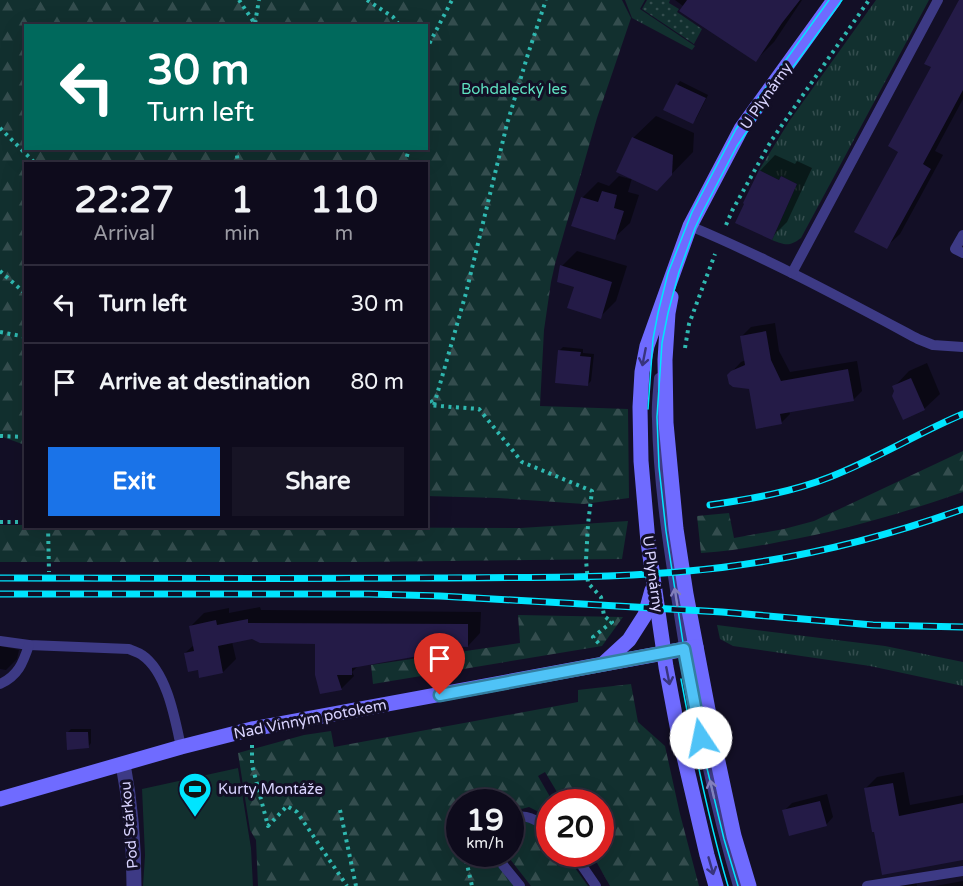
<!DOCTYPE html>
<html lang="en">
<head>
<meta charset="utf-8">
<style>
	:root { --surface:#0e0b1c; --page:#171425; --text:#f1f3f6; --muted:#9b9ba3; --line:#2e2b3b; --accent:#1a73e8 }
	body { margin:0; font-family:"Varela Round",sans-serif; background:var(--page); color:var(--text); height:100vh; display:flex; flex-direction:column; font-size:22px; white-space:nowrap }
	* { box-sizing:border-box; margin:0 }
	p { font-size:20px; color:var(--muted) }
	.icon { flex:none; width:33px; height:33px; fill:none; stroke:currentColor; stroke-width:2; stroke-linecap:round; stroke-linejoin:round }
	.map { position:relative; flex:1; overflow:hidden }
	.sheet { position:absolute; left:24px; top:162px; width:404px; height:366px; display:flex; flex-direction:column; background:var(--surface); border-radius:0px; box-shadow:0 6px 24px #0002,0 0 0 2px var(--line) }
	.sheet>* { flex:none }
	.banner { position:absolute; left:24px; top:24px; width:404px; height:126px; border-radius:0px; box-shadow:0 6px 24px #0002,0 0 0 2px var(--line); background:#00695c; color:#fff; overflow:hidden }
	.speed { position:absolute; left:446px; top:789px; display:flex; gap:12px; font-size:30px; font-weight:700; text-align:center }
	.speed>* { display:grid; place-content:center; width:78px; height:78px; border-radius:50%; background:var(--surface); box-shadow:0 6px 24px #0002,0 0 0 2px var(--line); line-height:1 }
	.speed small { font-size:15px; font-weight:400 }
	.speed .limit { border:9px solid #d22; background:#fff; color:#111 }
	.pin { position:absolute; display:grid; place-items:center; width:51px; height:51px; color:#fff; margin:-62px -26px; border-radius:50% 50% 50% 0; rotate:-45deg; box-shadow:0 0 6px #0007 }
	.pin .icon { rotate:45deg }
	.me { position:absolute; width:66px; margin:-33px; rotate:349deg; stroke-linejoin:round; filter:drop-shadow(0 0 4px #0008) }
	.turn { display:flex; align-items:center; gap:21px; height:126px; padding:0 24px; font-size:27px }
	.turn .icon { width:78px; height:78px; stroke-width:2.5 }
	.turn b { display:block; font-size:42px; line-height:51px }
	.eta { display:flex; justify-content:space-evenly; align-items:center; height:102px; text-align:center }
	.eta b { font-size:36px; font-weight:700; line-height:42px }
	.primary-button { display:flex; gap:12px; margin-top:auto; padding:12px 24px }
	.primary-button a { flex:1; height:69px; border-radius:0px; background:var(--accent); color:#fff; font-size:24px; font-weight:700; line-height:69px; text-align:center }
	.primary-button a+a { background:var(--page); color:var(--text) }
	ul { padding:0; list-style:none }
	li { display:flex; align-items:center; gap:18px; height:78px; padding:0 24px; border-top:2px solid var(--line) }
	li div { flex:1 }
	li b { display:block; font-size:22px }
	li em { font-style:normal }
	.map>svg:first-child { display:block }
	.grass { fill:url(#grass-tufts) }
	.forest { fill:url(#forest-firs); fill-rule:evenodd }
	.garden { fill:url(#garden-dots) }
	.pitch { fill:#12302f }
	.shadow { fill:#0007 }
	.building { fill:#241b47 }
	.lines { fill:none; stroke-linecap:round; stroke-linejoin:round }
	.path { stroke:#2fb8b0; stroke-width:4; stroke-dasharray:3 4.5; stroke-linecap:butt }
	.lane { stroke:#3d3a85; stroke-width:10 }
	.street { stroke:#3d3a85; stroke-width:15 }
	.secondary { stroke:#6f6bff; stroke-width:15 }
	.tram { stroke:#00e5ff; stroke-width:1.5 }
	.rail-casing { stroke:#00e5ff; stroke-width:7 }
	.rail { stroke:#130f26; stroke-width:4.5; stroke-dasharray:14; stroke-linecap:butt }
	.oneway { stroke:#38347d }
	.oneway2 { stroke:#837fbc }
	.route-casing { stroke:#337fa1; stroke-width:15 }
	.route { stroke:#4fc3f7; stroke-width:10 }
	.labels { text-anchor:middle; stroke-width:6; stroke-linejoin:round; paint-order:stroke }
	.park-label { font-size:15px; fill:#5fe0c0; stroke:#130f26 }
	.street-label { font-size:15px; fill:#d9d4ff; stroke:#130f26 }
	.poi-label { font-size:15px; fill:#d9d4ff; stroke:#130f26; text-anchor:start }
</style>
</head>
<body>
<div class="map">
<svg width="963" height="886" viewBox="0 0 963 886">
	<defs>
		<pattern id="grass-tufts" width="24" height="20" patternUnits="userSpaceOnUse" patternTransform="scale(1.5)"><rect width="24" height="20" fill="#12302f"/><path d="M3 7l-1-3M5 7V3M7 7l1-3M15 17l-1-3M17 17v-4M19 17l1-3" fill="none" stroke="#344d4e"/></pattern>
		<pattern id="forest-firs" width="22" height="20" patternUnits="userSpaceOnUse" patternTransform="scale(1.5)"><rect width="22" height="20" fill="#12302f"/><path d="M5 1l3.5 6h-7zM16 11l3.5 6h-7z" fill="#344d4e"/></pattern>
		<pattern id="garden-dots" width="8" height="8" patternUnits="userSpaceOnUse" patternTransform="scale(1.5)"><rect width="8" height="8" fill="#12302f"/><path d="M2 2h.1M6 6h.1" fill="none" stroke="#344d4e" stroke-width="1.8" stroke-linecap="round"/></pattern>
	</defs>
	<rect width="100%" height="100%" fill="#130f26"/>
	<g class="grass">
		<polygon points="625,0 645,0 640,9 695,46 692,50 632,18"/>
		<path d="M876,0H929L801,238C789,247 785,245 772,240L797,184L781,176L779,180L759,170L790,120Z"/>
		<polygon points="717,625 885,646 963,662 963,686 870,666 733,646 720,639"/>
	</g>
	<g class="forest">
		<path d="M0,0H622L631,18L597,118L555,264L551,282L544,330L540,406L628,409L629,498L584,504L498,498L426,496V164H26L25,445L0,436ZM26,26H426V148H26Z"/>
		<path d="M963,451V492C903,513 842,531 779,542C753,547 727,552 701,553L697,516L729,513L734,538L784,529L814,521Z"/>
		<polygon points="628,521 622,559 361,562 0,562 0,525 25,525 26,526 521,528"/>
		<polygon points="518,615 623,617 602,646 373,684 371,665 520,643"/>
		<polygon points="631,684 638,722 665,746 680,814 699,886 610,886 592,854 600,854 600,802 563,802 545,772 538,776 553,802 549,802 549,817 529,807 510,812 510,802 459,802 459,854 494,854 496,860 516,886 258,886 256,840 250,830 238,753 304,735 331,731 334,747 578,702 578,690"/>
		<polygon points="528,821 549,834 549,854 565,854 588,886 531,886 506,854 510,854 510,830 516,824"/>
	</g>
	<polygon class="garden" points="647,0 670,0 669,3 679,9 677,12 702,29 694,44 642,9"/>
	<polygon class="pitch" points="238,768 251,848 253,886 143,886 145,855 142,789"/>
	<g class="shadow">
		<polygon points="675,0 802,0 774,42 756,60"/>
		<polygon points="963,0 963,99 935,151 943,155 900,234 886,247 933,67"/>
		<polygon points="680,81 708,95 696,119 692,122 677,85"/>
		<polygon points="656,116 694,133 693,152 657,189 632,178 628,192 639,195 630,223 614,238 582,198 598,182 609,186 619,176 630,179 633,138"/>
		<polygon points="775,155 795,164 797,161 812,168 787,222 771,238 760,171"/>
		<polygon points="577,251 627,266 616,301 600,317 562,266"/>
		<polygon points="775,323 779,351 790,372 857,361 862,391 853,400 789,411 790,414 781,423 750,387 729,375 741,362 746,360 742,336 751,327"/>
		<polygon points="563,347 583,349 583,353 594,354 591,381 588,384 559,351"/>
		<polygon points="927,363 940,394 924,409 894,387 909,371"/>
		<polygon points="260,607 261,610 481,612 480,633 468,646 442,645 435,652 359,665 352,672 354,676 341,689 317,642 252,638 232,642 236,659 223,672 199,668 185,653 194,645 191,626 204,613 229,608 229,613"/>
		<polygon points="0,646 19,650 17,659 6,670 0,669"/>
		<polygon points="71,729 91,729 91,743 88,747 68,732"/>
		<polygon points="904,772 910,805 963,795 963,859 883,873 866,788 877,777"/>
		<polygon points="827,794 833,817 826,825 784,811 792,803"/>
		<polygon points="915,876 917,886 876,886"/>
		<polygon points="963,881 963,886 935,886"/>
	</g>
	<g class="building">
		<polygon points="687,0 800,0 782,23 756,62 679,11"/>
		<polygon points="959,0 963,0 963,90 923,164 931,169 887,249 854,232 898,152 888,146 931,67 924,64"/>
		<polygon points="676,84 706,98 693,124 663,110"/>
		<polygon points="632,137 673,155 672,175 657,191 616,172"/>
		<polygon points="759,170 779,180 781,176 797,184 772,240 735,223 744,204 743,203"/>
		<polygon points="602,191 617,195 614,208 624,211 615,240 571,226 581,197 598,202"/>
		<polygon points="560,265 612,282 601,319 567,308 574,287 557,282"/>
		<polygon points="766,331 771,360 781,381 848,369 854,401 780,414 782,424 756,429 749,389 733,387 729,384 727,375 731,371 745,365 740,336"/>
		<polygon points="558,350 581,352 580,356 591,357 588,386 555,383"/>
		<polygon points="911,378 925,410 903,420 892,396 894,391 892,386"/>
		<polygon points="248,619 248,623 468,624 468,647 435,646 435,653 352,668 352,675 337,675 342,690 320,694 315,675 315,644 260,643 252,639 218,646 223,673 199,678 198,670 188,672 184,653 194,651 189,626 216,620 217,625"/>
		<polygon points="66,732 88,732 89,748 67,750"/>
		<polygon points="893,783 899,816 963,803 963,860 882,875 874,832 872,832 864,788"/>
		<polygon points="820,801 827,826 789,836 782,810"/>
	</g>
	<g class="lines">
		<g class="path">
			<polyline points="239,0 255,24 254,26"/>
			<polyline points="367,0 393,17 400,26"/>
			<polyline points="255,23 259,0"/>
			<polyline points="426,50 452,0"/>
			<polyline points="0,128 36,164"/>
			<polyline points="236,148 238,164"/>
			<polyline points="405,164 409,148"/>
			<polyline points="726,225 732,211 771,141 869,0"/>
			<polyline points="0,271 26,294"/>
			<polyline points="0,332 26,337"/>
			<polyline points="685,348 689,324 715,254"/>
			<polyline points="426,394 434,405"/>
			<polyline points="426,405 479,409 522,462 592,491 588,524 586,560 588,583 601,597 604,616 612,622 593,637 601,646"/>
			<polyline points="434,405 466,293 507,124 528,54 546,0"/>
			<polyline points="0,436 26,437"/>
			<polyline points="0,522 26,522"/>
			<polyline points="48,526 49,572"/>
			<polyline points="252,745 252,765 268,826 287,806 297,812 347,886"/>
			<polyline points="340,810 356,886"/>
			<polyline points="470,854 466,860 472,886"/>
		</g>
		<g class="lane">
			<path d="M690,226C769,259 843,299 918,339L933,345L963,347"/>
			<polyline points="963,235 955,249 963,253"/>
			<polyline points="792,273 938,0"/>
			<path d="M659,378C658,392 656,406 657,419C658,479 667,538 676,596C691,694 710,791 738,886"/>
			<path d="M0,641L29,645L129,649C133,651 138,652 142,655C167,672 175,719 181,747"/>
			<path d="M0,684C18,676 23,663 29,645"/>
			<path d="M510,820C524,811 538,821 549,829"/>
			<polyline points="500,854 503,865 520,886"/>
			<polyline points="574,854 596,886"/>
			<polyline points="867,886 963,871"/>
		</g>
		<path class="street" d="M123,764C131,806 134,844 134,886"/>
		<g class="secondary">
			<polyline points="671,297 668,313 665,360 666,423 676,529 686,594 717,757 734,836 749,886"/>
			<polyline points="604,663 629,640 645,615 652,590"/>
			<polyline points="0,799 181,747 252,729 696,647"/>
			<polyline points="716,886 707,855 678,731 666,667 654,584 648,542 641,461 640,407 642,372 647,346 690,226 741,129 834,0"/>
		</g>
		<g class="tram">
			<polyline points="648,409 653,339 658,313 668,273 692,212 736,129 829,0"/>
			<path d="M681,679C694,749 708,818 728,886"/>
			<polyline points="738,886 724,839 705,760 684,649 666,531 659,467 657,417 662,343 668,313 679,272 695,228 702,213 737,146 758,115 842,0"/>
		</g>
		<g class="rail-casing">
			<g id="rail">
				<path d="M710,505C751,499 792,492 830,477C876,459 918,433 963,414"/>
				<path d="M0,578C140,578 280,579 420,578C506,577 592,579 678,572C776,564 871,542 963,509"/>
				<polyline points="0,594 369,594 440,596 722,612 873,625 963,627"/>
			</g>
		</g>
		<use href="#rail" class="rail"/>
	</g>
	<defs><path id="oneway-shaft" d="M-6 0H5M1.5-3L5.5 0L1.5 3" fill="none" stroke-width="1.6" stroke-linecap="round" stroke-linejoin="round" transform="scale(1.5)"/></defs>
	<g class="oneway">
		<use href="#oneway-shaft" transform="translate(644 357) rotate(101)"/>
		<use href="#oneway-shaft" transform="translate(668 676) rotate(79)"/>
		<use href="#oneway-shaft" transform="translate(711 866) rotate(74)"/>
	</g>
	<g class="oneway2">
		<use href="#oneway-shaft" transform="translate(676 597) rotate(-99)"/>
		<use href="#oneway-shaft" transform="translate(712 789) rotate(-103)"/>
	</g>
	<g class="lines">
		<g class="route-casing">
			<polyline id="route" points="440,695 684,649 701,738"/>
		</g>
		<use href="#route" class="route"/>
	</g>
	<defs>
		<g id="stadium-pin" transform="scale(1.725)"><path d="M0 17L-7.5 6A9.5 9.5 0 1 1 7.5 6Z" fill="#00e5ff" stroke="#130f26"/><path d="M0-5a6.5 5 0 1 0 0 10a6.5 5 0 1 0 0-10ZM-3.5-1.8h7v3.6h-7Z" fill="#111"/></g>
	</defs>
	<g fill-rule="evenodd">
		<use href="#stadium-pin" x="195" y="789"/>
	</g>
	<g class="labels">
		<g class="park-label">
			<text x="514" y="94">Bohdalecký les</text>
		</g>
		<g class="street-label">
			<text transform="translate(766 96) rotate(-55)" y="5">U Plynárny</text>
			<text transform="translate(653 574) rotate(82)" y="5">U Plynárny</text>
			<text transform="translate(310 719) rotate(-11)" y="5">Nad Vinným potokem</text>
			<text transform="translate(129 825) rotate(-95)" y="5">Pod Stárkou</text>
		</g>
		<g class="poi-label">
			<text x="218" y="794">Kurty Montáže</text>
		</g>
	</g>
</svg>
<div class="speed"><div>19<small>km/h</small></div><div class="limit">20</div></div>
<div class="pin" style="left:440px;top:695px;background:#d93025"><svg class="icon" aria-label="arrive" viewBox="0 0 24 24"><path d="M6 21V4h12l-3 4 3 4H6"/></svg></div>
<svg class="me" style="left:701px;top:738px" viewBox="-20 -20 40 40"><circle r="19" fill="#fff"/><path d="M0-13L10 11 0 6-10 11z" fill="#4fc3f7"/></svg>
<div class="banner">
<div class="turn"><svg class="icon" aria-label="left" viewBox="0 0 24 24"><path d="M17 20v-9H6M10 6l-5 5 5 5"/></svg><div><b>30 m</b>Turn left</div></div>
</div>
<section class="sheet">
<div class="eta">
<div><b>22:27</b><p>Arrival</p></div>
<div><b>1</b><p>min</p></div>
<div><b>110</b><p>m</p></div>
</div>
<ul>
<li><svg class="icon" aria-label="left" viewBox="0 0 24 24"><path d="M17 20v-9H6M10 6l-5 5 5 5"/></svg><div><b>Turn left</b></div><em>30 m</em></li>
<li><svg class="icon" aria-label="arrive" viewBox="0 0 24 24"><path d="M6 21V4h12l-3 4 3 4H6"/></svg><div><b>Arrive at destination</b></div><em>80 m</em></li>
</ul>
<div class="primary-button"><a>Exit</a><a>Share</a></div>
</section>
</div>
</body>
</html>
